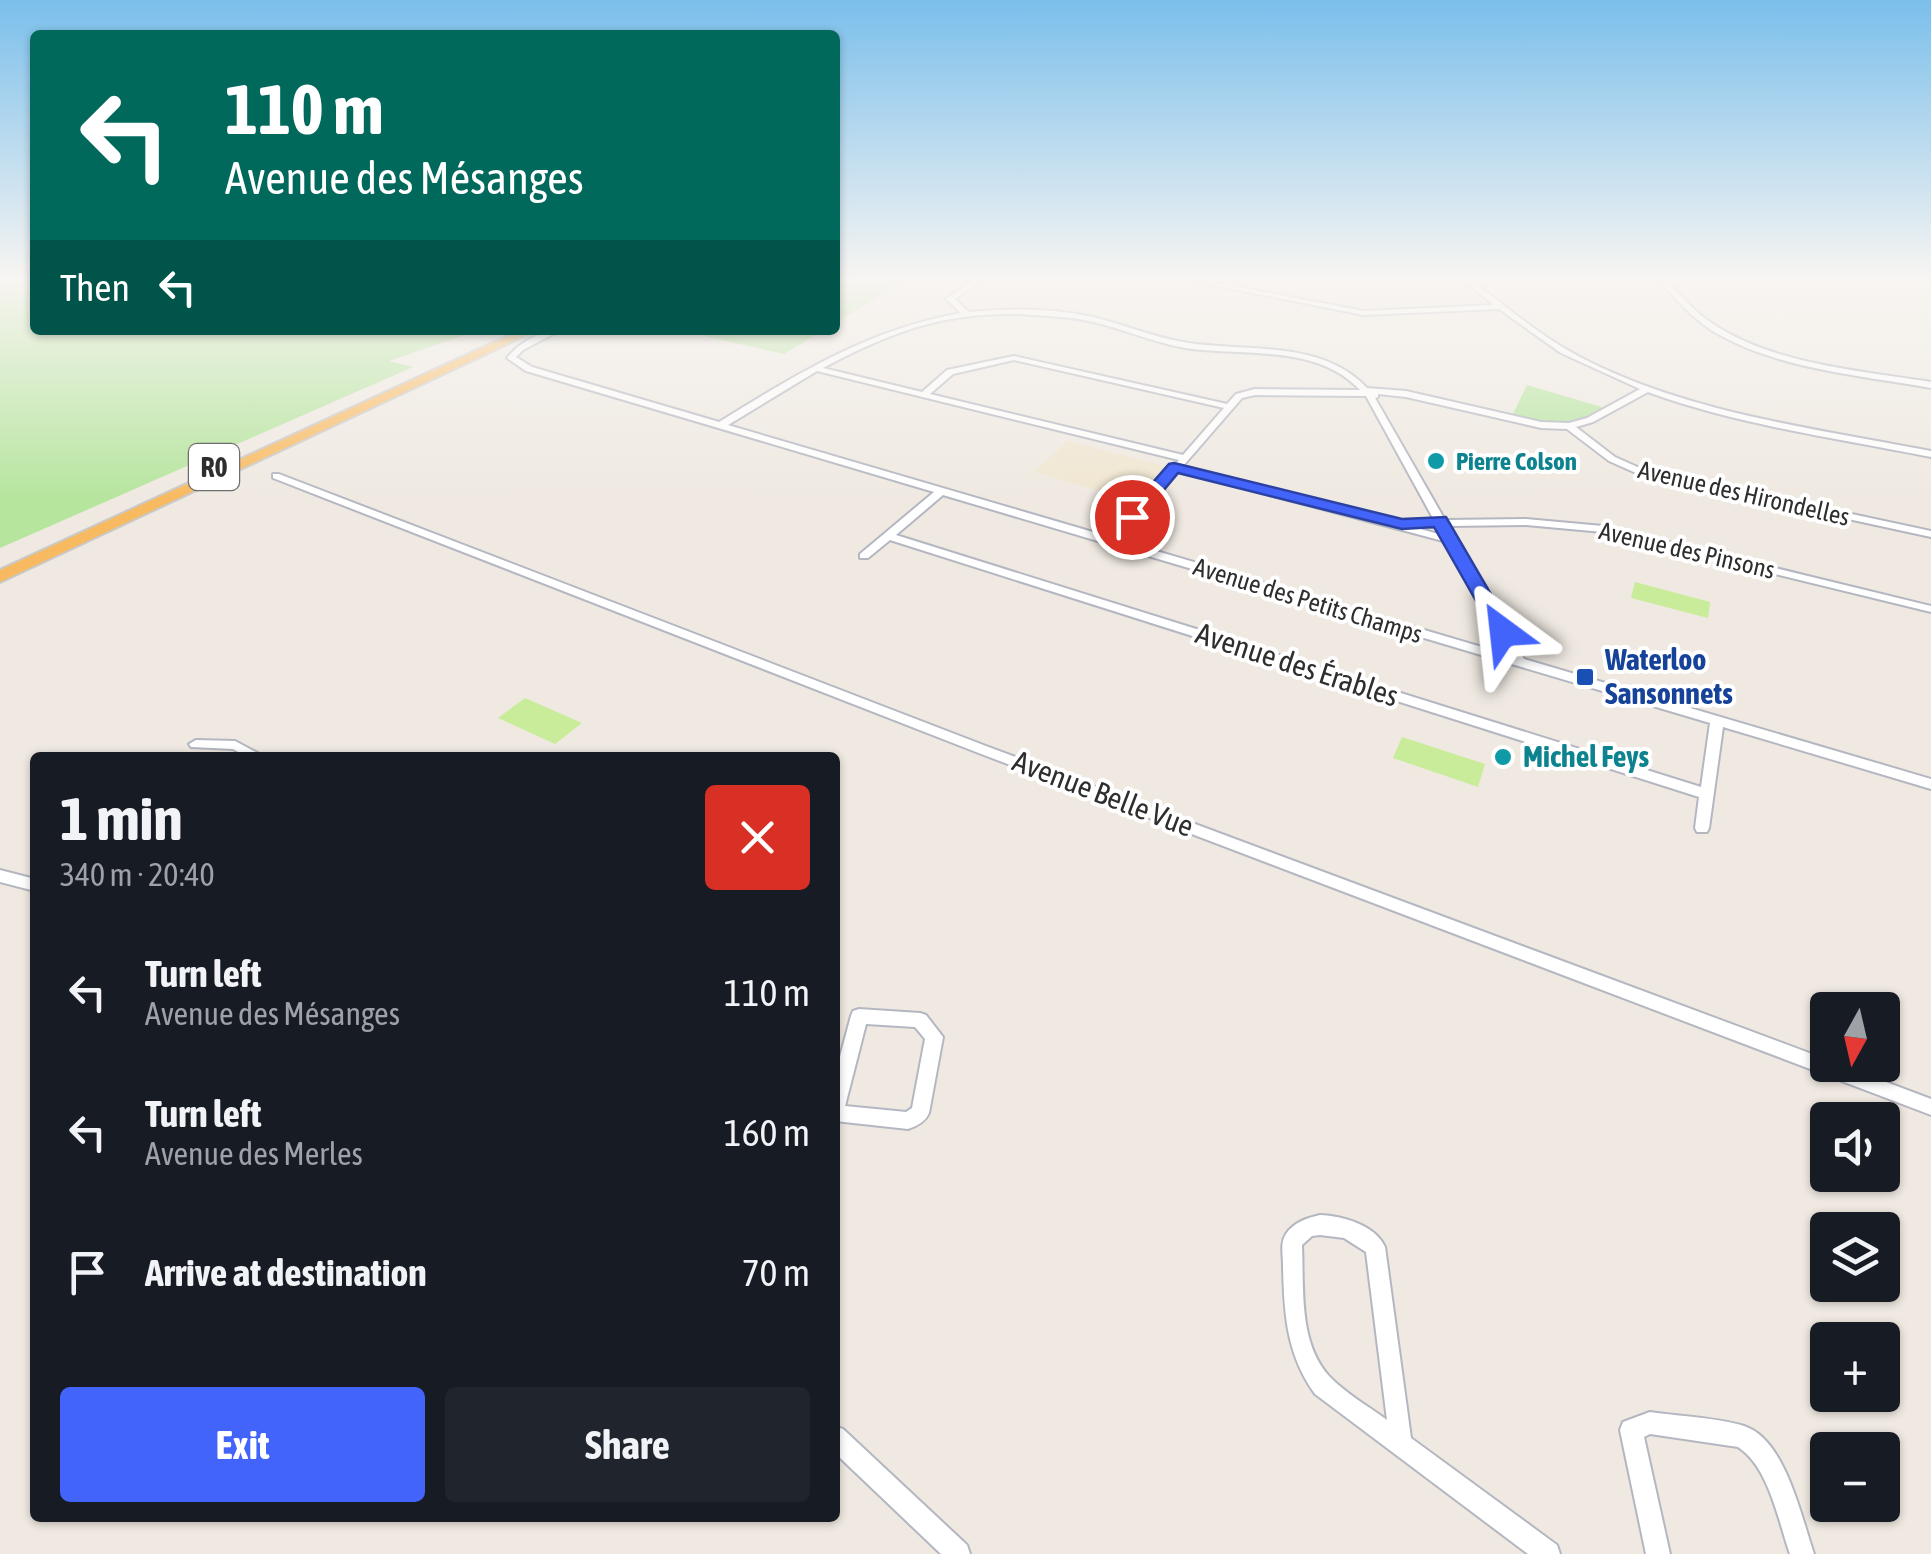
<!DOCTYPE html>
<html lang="en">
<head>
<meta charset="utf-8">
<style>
	:root { --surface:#171b24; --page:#20242c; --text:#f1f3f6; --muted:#9ea1a6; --accent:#4264fb }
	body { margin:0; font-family:"Asap Condensed",sans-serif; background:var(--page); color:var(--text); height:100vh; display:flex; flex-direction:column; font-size:38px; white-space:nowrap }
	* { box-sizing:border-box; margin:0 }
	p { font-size:32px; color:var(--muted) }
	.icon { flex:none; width:55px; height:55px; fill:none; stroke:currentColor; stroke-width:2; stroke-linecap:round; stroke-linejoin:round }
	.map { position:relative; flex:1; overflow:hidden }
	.drawer { position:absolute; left:30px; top:752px; width:810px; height:770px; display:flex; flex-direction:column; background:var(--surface); border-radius:10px; box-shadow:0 2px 8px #0004 }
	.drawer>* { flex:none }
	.top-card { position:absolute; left:30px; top:30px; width:810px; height:305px; border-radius:10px; box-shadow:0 2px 8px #0004; background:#00695c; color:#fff; overflow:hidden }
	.needle { width:65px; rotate:188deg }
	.fabs { position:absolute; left:1810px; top:992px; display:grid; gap:20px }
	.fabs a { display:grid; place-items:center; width:90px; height:90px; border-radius:10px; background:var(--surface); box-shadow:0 2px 8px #0004; font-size:50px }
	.pin { position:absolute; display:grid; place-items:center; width:85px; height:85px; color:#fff; margin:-42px; border:5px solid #fff; border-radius:50%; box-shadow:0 2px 10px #0007 }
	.me { position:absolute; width:110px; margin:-55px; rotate:330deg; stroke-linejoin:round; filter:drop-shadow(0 0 8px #0008) }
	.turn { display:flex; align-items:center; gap:35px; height:210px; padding:0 30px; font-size:45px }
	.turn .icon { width:130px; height:130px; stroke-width:2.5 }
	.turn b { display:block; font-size:70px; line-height:85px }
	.then { display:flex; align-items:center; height:95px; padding:0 30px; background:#0003; gap:20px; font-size:38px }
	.round { display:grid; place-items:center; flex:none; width:105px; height:105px; border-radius:10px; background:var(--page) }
	.headline { display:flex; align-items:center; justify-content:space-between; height:170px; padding:0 30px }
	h1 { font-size:60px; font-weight:700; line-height:75px }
	.action { display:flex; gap:20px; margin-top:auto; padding:20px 30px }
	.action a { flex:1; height:115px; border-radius:10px; background:var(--accent); color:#fff; font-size:40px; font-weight:700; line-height:115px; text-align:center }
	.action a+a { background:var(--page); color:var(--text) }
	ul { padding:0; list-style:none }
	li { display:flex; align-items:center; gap:30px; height:140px; padding:0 30px }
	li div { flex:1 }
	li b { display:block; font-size:38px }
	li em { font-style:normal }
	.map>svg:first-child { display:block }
	.education { fill:#f0e6d1 }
	.green { fill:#b6e59e }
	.pitch { fill:#c9ec9a }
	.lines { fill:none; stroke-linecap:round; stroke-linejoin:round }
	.minor-casing { stroke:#b4b7c1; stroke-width:4 }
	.trunk-casing { stroke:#c9c9c9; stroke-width:4 }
	.minor { fill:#fff; fill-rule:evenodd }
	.trunk { fill:#f8ba60; fill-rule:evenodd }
	.route { fill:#4264fb; stroke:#2b41a3; stroke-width:2.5 }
	.culture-dot { fill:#0f9aa8; stroke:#fff; stroke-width:4 }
	.transit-dot { fill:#1a4fb4; stroke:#fff; stroke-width:4 }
	.labels { text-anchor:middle; stroke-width:8; stroke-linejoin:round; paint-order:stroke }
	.far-culture-label { font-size:25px; font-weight:bold; fill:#0d838f; stroke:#fff; text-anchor:start }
	.far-street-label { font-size:25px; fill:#2e2e2e; stroke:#fff }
	.shield { fill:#fff; stroke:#6d6d6d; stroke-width:2.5 }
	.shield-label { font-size:28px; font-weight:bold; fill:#2e2e2e }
	.transit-label { font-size:30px; font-weight:bold; fill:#164399; stroke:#fff; text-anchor:start }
	.street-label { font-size:30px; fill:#2e2e2e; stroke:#fff }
	.culture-label { font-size:30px; font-weight:bold; fill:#0d838f; stroke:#fff; text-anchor:start }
</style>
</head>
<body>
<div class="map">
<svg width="1931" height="1554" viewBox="0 0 1931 1554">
	<rect width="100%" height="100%" fill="#efe9e1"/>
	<polygon class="education" points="1068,441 1168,467 1138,502 1034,472"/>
	<g class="green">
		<polygon points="0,281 35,281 35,330 479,330 389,361 413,367 0,548"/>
		<polygon points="835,281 904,281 835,323"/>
		<polygon points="678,330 824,330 784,354"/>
		<path d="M1527,385L1605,408C1573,426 1547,425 1512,416Z"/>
	</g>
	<g class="pitch">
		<polygon points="1635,582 1710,602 1708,618 1631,598"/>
		<polygon points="525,698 582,723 555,744 498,718"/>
		<polygon points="1402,737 1485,764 1478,787 1393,758"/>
	</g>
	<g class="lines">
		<g class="minor-casing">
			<g id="minor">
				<path d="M972,281H980L955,299L969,312C1009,308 1053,308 1093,317C1123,324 1152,337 1183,342C1244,353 1320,338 1367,388L1406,391L1541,422L1569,423L1587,418L1640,389L1561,353L1499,309L1364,315L1191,281H1207L1364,311L1494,305L1464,281H1472C1507,307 1540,336 1578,356C1686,413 1813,428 1931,451V457C1836,438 1738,425 1648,392L1593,422L1576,427L1615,457L1642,469L1931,531V537L1636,473L1609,461L1567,429L1541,428L1406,397L1378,394V397L1375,398L1445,520L1526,519L1603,526L1931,606V612L1603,532L1526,525L1448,526L1524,659L1931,779V789L1723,727L1709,828L1707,832H1697L1695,828L1699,797L890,540L868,558H860V554L934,492L526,371L507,358C519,343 541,330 561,330L523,350L516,357L532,367L719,422C799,373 867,330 961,313L946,299ZM1020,314C1043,316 1066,316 1089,321C1121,328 1152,342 1185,348C1243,357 1316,343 1360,390L1255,389L1236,394L1227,404L1014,356L947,370L922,392L823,368C870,343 919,321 972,316C988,314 1004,314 1020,314ZM1014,360L1224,408L1183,455L930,394L953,374ZM817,371L1179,460L1110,537L728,425ZM1255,395L1366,396L1434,520L1398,523L1183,466L1242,398ZM1179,471L1447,542L1509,655L1119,540ZM943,495L1710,723L1701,787L896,535ZM1413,527H1438L1442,535Z"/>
				<path d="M1660,281H1667C1682,296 1695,313 1713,324C1773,364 1861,371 1931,382V388C1858,375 1775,369 1711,330C1691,317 1675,298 1660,281Z"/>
				<polygon points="273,474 279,474 986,746 1828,1060 1828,1065 1841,1065 1931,1099 1931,1115 976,752 273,478"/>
				<polygon points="196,740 235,741 267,758 249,758 233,749 191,747 189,744"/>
				<polygon points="0,870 35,879 35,891 0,882"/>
				<path d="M859,1009L920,1013L926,1015L943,1037L929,1113C925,1122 917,1126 908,1129L835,1121V1075L851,1016L853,1011ZM866,1024L915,1027L925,1039L912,1108L906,1112L845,1106Z"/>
				<path d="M1320,1215C1343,1216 1375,1225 1385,1247L1411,1438L1557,1545L1560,1554H1528L1315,1394C1286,1354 1284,1312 1283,1265C1283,1254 1280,1243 1286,1234C1294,1222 1307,1218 1320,1215ZM1320,1235L1344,1238L1366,1252L1387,1420C1368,1406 1345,1393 1329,1376C1298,1342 1304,1287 1302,1245L1312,1236Z"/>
				<path d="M1650,1412C1677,1416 1720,1418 1744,1426C1785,1439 1801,1516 1814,1554H1790C1778,1520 1769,1467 1738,1447L1650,1434L1644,1437L1670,1554H1646L1620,1430L1623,1422Z"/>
				<polygon points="835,1426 843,1429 967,1545 970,1554 941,1554 835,1453"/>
			</g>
		</g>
		<g class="trunk-casing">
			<polygon id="trunk" points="521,330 537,330 0,582 0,570"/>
		</g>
		<use href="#minor" class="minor"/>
		<use href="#trunk" class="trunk"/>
	</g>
	<linearGradient id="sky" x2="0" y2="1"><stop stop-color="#7abfeb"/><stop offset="0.56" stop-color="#f8f5f2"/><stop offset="1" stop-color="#f8f5f2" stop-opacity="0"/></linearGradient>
	<rect width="1931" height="499" fill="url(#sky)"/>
	<polygon class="route" points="1174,463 1402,519 1446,517 1513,632 1503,638 1496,636 1434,527 1402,529 1178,473 1139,520 1126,520 1126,513 1169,464"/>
	<g class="culture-dot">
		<circle cx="1436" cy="461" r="10"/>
		<circle cx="1503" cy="757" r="10"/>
	</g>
	<rect class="transit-dot" x="1575" y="667" width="20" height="20" rx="5"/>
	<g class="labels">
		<g class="far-culture-label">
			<text x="1456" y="470">Pierre Colson</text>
		</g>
		<g class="far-street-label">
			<text transform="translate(1744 493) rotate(13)" y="9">Avenue des Hirondelles</text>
			<text transform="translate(1687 550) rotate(13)" y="9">Avenue des Pinsons</text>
			<text transform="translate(1308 600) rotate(17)" y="9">Avenue des Petits Champs</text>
		</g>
		<rect class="shield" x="189" y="444" width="50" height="46" rx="8"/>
		<g class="shield-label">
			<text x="214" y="477">R0</text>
		</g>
		<g class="transit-label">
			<text x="1605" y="670">Waterloo<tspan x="1605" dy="34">Sansonnets</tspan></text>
		</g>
		<g class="street-label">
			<text transform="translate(1297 665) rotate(18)" y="10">Avenue des Érables</text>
			<text transform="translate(1103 794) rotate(21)" y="10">Avenue Belle Vue</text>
		</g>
		<g class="culture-label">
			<text x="1523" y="767">Michel Feys</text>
		</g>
	</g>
</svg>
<div class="fabs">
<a><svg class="needle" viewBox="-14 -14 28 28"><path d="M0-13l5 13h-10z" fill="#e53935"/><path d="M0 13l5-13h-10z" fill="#9ea1a6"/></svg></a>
<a><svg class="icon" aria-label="sound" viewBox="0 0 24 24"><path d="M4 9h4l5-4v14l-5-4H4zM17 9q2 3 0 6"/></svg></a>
<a><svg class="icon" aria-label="layers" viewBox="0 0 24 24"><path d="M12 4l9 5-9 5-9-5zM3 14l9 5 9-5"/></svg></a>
<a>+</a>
<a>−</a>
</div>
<div class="pin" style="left:1132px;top:517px;background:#d93025"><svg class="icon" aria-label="arrive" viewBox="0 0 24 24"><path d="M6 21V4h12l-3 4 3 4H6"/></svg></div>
<svg class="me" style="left:1503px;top:632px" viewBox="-20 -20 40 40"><path d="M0-17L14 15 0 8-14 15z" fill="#4264fb" stroke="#fff" stroke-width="4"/></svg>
<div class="top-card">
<div class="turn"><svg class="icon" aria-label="left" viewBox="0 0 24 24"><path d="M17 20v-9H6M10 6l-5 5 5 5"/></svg><div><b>110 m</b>Avenue des Mésanges</div></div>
<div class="then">Then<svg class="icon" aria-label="left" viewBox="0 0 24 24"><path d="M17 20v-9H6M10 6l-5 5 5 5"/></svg></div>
</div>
<section class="drawer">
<div class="headline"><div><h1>1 min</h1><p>340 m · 20:40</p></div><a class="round" style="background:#d93025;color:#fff"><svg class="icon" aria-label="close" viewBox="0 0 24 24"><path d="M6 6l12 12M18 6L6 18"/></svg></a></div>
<ul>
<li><svg class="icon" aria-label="left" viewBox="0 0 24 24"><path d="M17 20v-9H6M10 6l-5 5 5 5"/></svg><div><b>Turn left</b><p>Avenue des Mésanges</p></div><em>110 m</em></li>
<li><svg class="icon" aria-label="left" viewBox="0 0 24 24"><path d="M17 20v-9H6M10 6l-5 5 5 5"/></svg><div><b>Turn left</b><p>Avenue des Merles</p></div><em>160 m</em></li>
<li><svg class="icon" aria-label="arrive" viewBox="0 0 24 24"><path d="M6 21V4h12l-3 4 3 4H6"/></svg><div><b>Arrive at destination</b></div><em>70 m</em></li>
</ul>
<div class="action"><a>Exit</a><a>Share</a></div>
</section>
</div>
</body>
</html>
